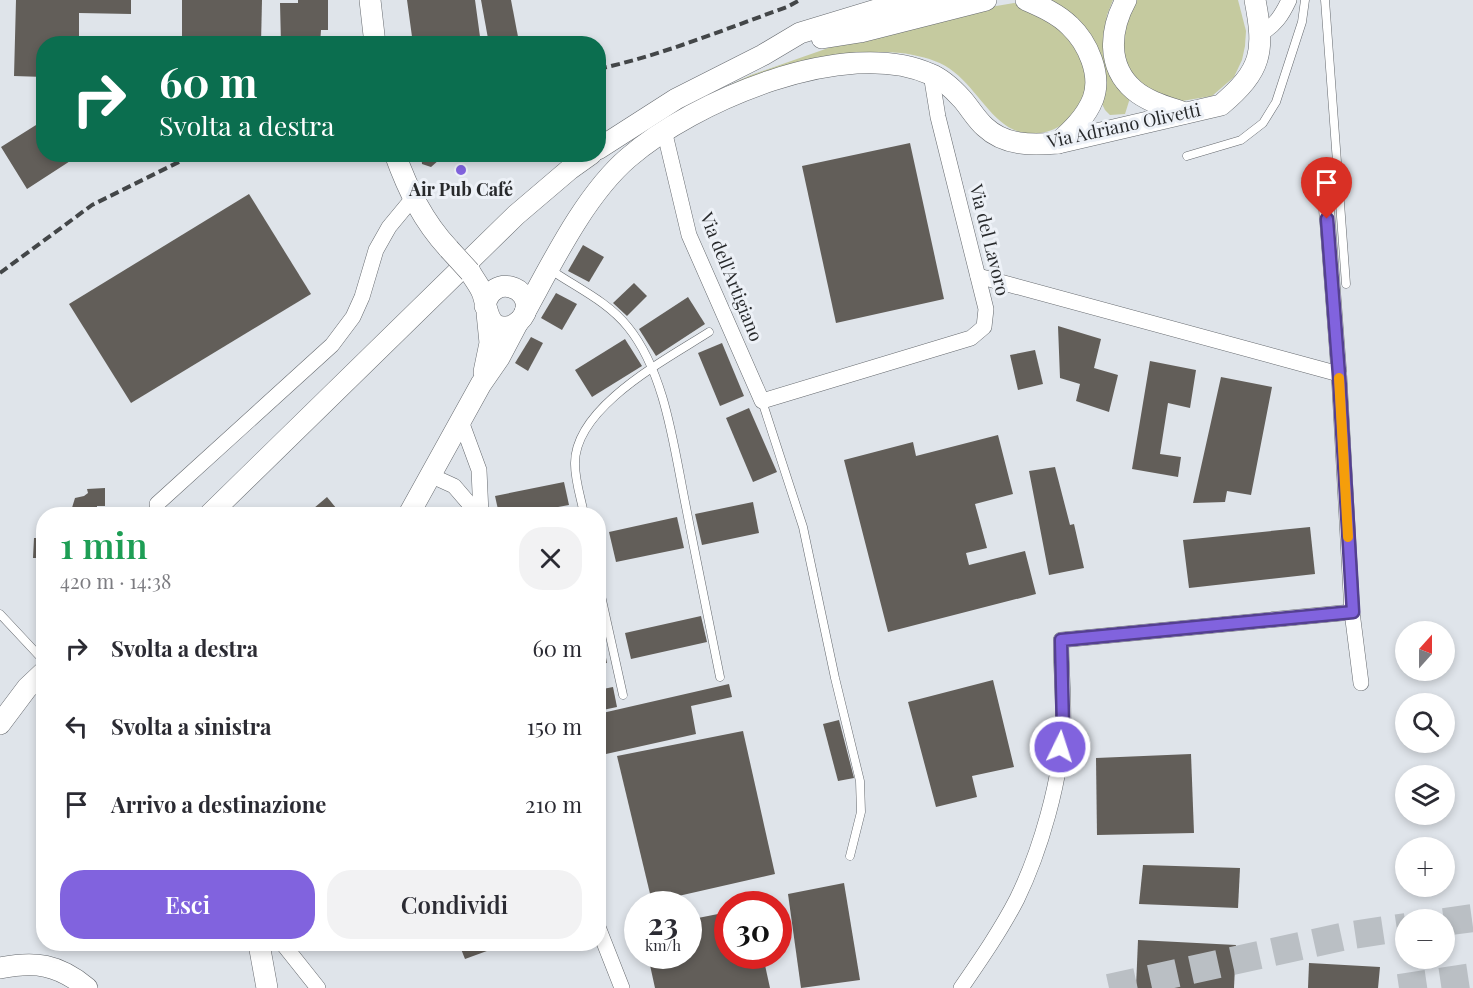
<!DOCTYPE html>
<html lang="it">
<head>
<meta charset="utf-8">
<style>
	:root { --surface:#fff; --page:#f2f2f3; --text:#2b2b33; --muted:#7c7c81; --accent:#8163de }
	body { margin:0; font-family:"Playfair Display",serif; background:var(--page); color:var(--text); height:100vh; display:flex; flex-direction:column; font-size:22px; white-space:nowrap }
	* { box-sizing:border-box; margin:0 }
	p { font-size:20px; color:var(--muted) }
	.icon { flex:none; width:33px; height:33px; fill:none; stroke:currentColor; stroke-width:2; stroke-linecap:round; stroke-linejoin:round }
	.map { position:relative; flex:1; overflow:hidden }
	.drawer { position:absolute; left:36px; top:507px; width:570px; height:444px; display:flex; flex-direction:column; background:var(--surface); border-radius:24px; box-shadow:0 3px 9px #0003 }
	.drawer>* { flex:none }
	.guide { position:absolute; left:36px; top:36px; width:570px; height:126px; border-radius:24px; box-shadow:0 3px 9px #0003; background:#0b6e4f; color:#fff; overflow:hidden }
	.needle { width:39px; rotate:21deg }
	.buttons { position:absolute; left:1395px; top:621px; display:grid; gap:12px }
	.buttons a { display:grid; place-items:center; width:60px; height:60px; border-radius:50%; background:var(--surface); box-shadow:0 3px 9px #0003; font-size:30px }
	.speed { position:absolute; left:624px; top:891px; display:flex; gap:12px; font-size:30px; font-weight:700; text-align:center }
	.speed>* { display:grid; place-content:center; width:78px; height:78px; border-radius:50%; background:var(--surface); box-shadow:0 3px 9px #0003; line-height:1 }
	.speed small { font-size:15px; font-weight:400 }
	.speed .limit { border:9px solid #d22; background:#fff; color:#111 }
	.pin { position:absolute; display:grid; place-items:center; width:51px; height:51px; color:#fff; margin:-62px -26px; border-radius:50% 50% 50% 0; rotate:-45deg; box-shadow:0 0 6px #0007 }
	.pin .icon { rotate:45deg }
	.me { position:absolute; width:66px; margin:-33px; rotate:4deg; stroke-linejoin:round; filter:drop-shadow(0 0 4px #0008) }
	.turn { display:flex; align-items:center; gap:21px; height:126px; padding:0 24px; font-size:27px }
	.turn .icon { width:78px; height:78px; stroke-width:2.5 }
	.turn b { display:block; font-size:42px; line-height:51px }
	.round { display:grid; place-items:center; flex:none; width:63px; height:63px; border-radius:24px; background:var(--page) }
	.head { display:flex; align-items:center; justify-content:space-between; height:102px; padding:0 24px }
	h1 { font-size:36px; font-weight:600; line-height:45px; color:#1e9e55 }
	.primary-button { display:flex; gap:12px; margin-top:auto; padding:12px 24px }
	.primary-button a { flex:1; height:69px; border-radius:24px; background:var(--accent); color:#fff; font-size:24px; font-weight:600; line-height:69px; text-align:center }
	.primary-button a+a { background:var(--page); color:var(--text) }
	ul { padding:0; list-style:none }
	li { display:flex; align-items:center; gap:18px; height:78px; padding:0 24px }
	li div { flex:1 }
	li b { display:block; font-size:22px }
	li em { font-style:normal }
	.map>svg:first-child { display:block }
	.green { fill:#c5ca9f }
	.building { fill:#625e59 }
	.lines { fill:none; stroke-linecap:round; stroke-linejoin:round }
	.highway-tunnel { stroke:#babfc4; stroke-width:28; stroke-dasharray:28 14; stroke-linecap:butt }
	.lane-casing { stroke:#65696e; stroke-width:9 }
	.street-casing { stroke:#65696e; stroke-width:16 }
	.secondary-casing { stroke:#65696e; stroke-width:22 }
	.lane { stroke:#fff; stroke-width:8 }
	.street { stroke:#fff; stroke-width:15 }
	.secondary { stroke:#fff; stroke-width:21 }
	.rail { stroke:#434648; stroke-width:4; stroke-dasharray:9 4.5; stroke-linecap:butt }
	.secondary-bridge-casing { stroke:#65696e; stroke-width:22; stroke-linecap:butt }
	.secondary-bridge { stroke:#fff; stroke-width:21 }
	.route-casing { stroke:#544090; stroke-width:15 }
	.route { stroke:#8163de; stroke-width:10 }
	.slow { stroke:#f59e0b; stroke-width:10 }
	.poi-dot { fill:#8163de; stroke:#edf1f7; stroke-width:2 }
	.labels { text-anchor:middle; stroke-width:6; stroke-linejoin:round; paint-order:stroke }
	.street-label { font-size:18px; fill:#282a2c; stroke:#edf1f7 }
	.poi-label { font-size:18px; font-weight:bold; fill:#282a2c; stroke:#edf1f7 }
</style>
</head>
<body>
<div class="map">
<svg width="1473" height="988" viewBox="0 0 1473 988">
	<rect width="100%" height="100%" fill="#dfe4ea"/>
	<g class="green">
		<polygon points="1046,0 1113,0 1107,15 1105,34 1130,98 1125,114 1110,115 1105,110 1101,102 1101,78"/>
		<polygon points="1133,0 1238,0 1246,31 1245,46 1242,60 1234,77 1212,96 1182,101 1164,98 1137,80 1128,67 1120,41"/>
		<path d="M1014,3C1034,9 1054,18 1070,33C1074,38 1076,48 1079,54C1081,61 1086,69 1087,76C1090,97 1072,123 1052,130C1001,148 986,97 954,72C942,62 928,58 913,55C854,43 781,71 725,87L751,75L871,33L926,18Z"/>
	</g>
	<g class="building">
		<polygon points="16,0 131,0 131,14 79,13 79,44 44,44 44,77 14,76"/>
		<polygon points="182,0 262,0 261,44 182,44"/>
		<polygon points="298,0 328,0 328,30 321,30 320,44 281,44 280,3 298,3"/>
		<polygon points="407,0 475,0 481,44 456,44 455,39 413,44"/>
		<polygon points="481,0 511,0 519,42 489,44"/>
		<polygon points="44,120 44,154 81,154 27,189 1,147"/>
		<polygon points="910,143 944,299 836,323 802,166"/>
		<polygon points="421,154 440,154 459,158 451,162 439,160 431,167 422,164"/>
		<polygon points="249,194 311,294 131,403 69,304"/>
		<polygon points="583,245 604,257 589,282 568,271"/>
		<polygon points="634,283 647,296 627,316 613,303"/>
		<polygon points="556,293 577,304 562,330 541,318"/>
		<polygon points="688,297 705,324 656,356 639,329"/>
		<polygon points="1058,326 1101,339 1094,368 1118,375 1109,412 1076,401 1080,384 1060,378"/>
		<polygon points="531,337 543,343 528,371 515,363"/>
		<polygon points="625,339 642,366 592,397 575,370"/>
		<polygon points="722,343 744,396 720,406 698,353"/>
		<polygon points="1035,350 1043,384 1018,390 1010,355"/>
		<polygon points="1150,361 1196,370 1190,408 1168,403 1160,454 1181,457 1178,477 1132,469"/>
		<polygon points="1221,377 1272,387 1251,495 1227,491 1225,502 1193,503"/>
		<polygon points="749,408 777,472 753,482 726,418"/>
		<polygon points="998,435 1013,494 975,504 987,548 966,553 969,565 1025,551 1036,594 888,632 844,460 913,442 916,456"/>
		<polygon points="1055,467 1070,525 1074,524 1084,568 1049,575 1029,471"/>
		<polygon points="564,482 569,505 520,514 499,514 495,496"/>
		<polygon points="105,488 105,506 97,506 97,514 67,514 71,511 75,498 84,496 88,493 87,489"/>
		<polygon points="327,497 341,514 307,514"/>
		<polygon points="753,502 759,533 702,545 695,514"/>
		<polygon points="677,517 684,548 616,562 609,532"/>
		<polygon points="1310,527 1315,574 1189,588 1183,540"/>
		<polygon points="44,535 44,558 33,558 34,538 40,538"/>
		<polygon points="701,616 707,642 631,659 625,633"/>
		<polygon points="603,641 607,663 598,664 598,642"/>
		<polygon points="993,680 1014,767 972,776 977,797 936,807 908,702"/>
		<polygon points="729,684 732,697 691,706 696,734 606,754 598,729 598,714"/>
		<polygon points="613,687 617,707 598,711 598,690"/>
		<polygon points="839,720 854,778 838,781 823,724"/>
		<polygon points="743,731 775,874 652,902 617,756"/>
		<polygon points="1191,754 1194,833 1097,835 1096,758"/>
		<polygon points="1143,865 1240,868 1238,908 1139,904"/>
		<polygon points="844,883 860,980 801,988 788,894"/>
		<polygon points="728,912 728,956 763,956 770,988 655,988 648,956 688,956 688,920"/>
		<polygon points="1138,940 1236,945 1234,988 1136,988"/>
		<polygon points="459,944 506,944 465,959"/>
		<polygon points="1309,963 1380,967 1378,988 1308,988"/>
	</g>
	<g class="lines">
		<g class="highway-tunnel">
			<polyline points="1444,922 1473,918"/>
			<polyline points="1109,988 1346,936 1406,927"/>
			<polyline points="1399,988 1473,977"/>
		</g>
		<g class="lane-casing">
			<g id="lane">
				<polyline points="1325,0 1346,284"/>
				<polyline points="1187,156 1241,140 1263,123 1276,102 1302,22 1305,0"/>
				<path d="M551,270C577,288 607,301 628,327C666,374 674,449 686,507C697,564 709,621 720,677"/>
				<polyline points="762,401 803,527 835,678 860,781 861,812 850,856"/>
				<path d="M584,514C581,498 575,481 575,464C574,407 667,359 709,332"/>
				<polyline points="598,582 623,695"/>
				<polyline points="0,614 44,661"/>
			</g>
		</g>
		<g class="street-casing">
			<g id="street">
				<path d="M1260,34C1275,26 1282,15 1289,0"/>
				<polyline points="664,130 689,235 762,401 971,338 984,327 986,309 938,117 931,74"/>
				<polyline points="1324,175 1339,374 1352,612 1361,683"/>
				<polyline points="978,276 1339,374"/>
				<polyline points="461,421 479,470 481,514"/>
				<polyline points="432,476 454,486 478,514"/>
				<polyline points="157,504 332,345 353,317 362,297 376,250 389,227 413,198"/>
				<polyline points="598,927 622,988"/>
				<polyline points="283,944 318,988"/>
				<path d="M961,988C981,959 1001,930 1017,899C1040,852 1061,780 1063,727C1064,699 1061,669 1061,640L1352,612"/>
			</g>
		</g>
		<g class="secondary-casing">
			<g id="secondary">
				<polyline points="370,0 375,44"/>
				<path d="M1026,0C1042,7 1058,14 1070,26C1088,43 1102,75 1093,99C1086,117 1072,130 1058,143"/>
				<path d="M1126,0C1110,29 1106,66 1134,90C1148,102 1168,107 1185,113"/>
				<polyline points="895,14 950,0"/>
				<polyline points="822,38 860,32 986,0"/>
				<polyline points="598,149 676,99 763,55 800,33 909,0"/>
				<path d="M395,154C408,190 423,221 449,249"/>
				<path d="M470,272C474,279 479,285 482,292C488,306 486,333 511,326C517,324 522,319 525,313C534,286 491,273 485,306"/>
				<path d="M525,312C552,263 585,195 628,158C693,101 846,36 930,74C943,79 953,89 962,99C970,108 976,119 985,127C1005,146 1032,145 1058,143L1221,105C1262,70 1265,52 1255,0"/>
				<polyline points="484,372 490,343 487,313"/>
				<polyline points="210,514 516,215 570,169 591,154"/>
				<polyline points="409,514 481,384 499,358 518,322"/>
				<polyline points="0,724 27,688 44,672"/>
				<polyline points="259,944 267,988"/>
				<path d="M0,968C35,961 58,964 87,988"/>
			</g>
		</g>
		<use href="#lane" class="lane"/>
		<use href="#street" class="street"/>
		<use href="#secondary" class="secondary"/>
		<g class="rail">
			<path d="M598,69C663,55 725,29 787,7L800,0"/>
			<polyline points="0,273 92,205 195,154"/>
		</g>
		<g class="secondary-bridge-casing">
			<polyline id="secondary-bridge" points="449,249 470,272"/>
		</g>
		<use href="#secondary-bridge" class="secondary-bridge"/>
	</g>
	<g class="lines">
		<g class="route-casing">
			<polyline id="route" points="1060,747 1063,728 1061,640 1353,612 1339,375 1327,219"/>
		</g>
		<use href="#route" class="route"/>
		<polyline class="slow" points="1339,378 1348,537"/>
	</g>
	<circle class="poi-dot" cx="461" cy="170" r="6"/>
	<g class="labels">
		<g class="street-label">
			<text transform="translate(1124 126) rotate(-12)" y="6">Via Adriano Olivetti</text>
			<text transform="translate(989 240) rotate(76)" y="6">Via del Lavoro</text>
			<text transform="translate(731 277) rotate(68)" y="6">Via dell'Artigiano</text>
		</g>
		<g class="poi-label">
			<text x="461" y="196">Air Pub Café</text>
		</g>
	</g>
</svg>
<div class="buttons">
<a><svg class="needle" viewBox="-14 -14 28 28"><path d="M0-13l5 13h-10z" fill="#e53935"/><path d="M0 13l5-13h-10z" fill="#7c7c81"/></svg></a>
<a><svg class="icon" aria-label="search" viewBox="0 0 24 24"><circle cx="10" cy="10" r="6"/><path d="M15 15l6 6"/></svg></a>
<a><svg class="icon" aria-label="layers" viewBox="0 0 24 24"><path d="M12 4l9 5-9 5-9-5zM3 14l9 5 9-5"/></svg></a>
<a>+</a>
<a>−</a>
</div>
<div class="speed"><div>23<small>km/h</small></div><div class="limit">30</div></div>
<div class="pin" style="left:1327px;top:219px;background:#d93025"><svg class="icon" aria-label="arrive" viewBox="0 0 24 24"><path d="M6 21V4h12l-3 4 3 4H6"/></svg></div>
<svg class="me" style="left:1060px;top:747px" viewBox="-20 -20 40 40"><circle r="17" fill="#8163de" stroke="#fff" stroke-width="3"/><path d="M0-11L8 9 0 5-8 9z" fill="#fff"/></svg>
<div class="guide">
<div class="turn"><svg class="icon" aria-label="right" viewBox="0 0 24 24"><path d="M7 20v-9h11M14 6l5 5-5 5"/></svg><div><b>60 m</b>Svolta a destra</div></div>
</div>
<section class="drawer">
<div class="head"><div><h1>1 min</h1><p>420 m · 14:38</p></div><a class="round"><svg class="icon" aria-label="close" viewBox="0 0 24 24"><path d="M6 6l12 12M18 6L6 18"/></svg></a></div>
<ul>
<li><svg class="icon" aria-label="right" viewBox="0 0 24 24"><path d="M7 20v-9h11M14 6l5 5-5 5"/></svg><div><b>Svolta a destra</b></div><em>60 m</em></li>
<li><svg class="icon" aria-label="left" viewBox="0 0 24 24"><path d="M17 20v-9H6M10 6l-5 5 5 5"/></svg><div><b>Svolta a sinistra</b></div><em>150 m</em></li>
<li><svg class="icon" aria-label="arrive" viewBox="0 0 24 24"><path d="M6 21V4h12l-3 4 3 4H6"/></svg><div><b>Arrivo a destinazione</b></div><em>210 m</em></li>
</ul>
<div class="primary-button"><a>Esci</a><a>Condividi</a></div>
</section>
</div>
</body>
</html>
